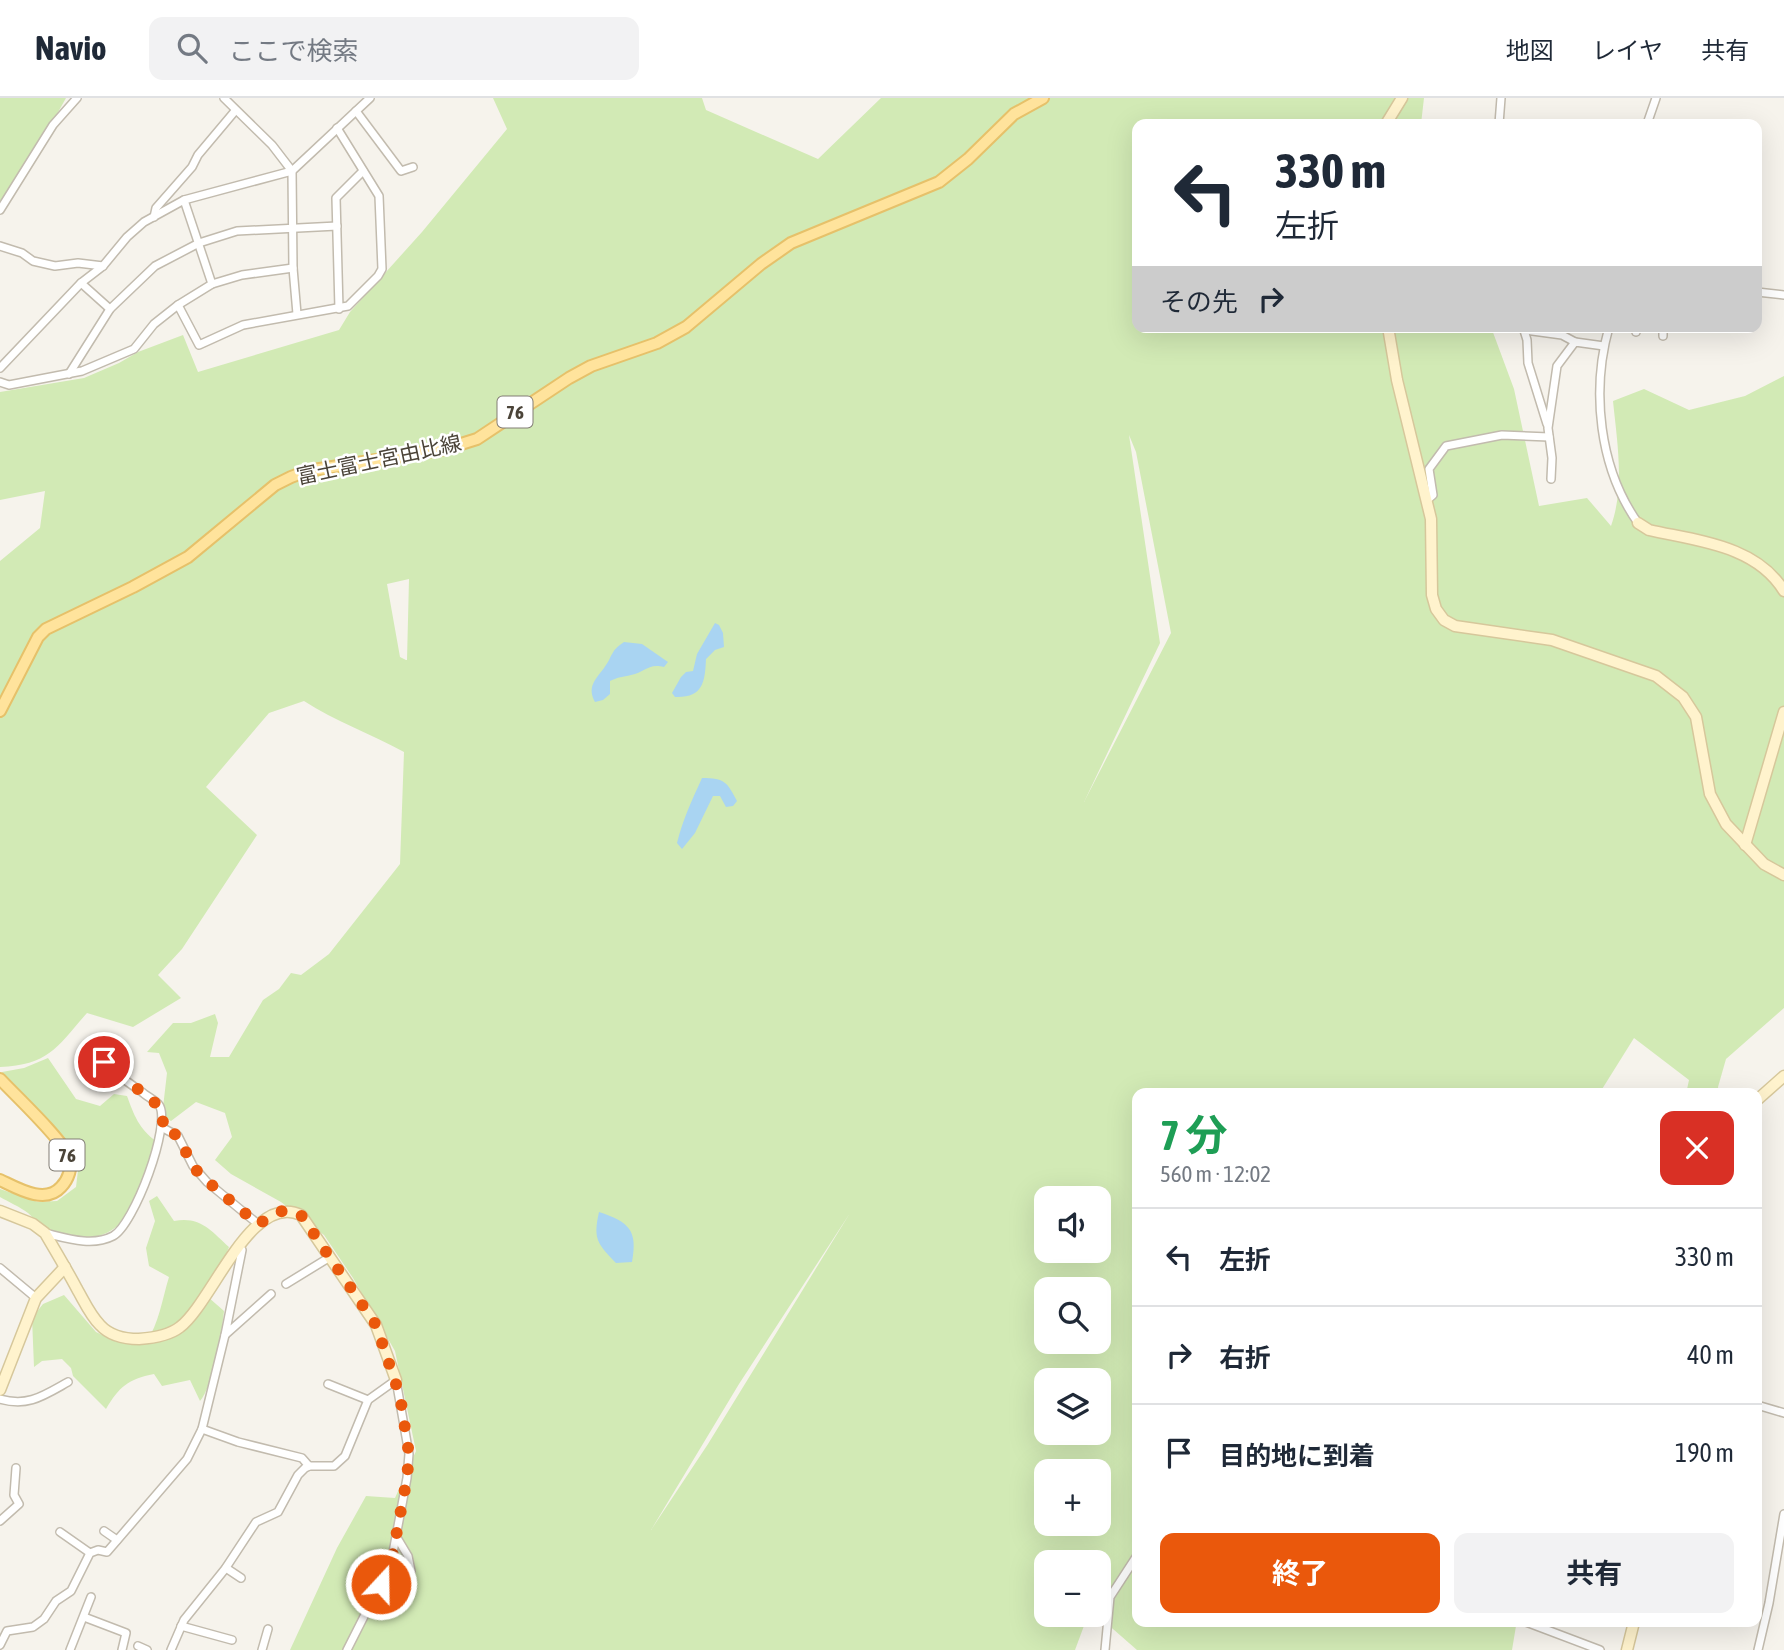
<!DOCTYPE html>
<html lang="ja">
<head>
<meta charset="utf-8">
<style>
	:root { --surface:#fff; --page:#f2f2f3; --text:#1f2937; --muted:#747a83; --line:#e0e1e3; --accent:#ea580c }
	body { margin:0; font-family:"Asap Condensed","Noto Sans JP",sans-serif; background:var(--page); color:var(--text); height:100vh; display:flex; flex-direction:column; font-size:26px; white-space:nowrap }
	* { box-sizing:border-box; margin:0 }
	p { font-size:23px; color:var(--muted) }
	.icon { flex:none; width:38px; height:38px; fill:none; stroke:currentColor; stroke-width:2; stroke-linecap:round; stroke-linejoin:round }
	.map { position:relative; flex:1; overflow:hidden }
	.drawer { position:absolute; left:1132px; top:990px; width:630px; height:539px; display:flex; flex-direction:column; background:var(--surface); border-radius:14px; box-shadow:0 7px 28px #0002 }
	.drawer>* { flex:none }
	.banner { position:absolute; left:1132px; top:21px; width:630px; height:214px; border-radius:14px; box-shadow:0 7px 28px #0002; background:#fff; color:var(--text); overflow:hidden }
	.fabs { position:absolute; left:1034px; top:1088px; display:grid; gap:14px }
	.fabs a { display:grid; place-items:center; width:77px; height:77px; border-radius:14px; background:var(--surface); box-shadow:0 7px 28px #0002; font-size:35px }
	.pin { position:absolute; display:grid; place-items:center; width:60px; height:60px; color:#fff; margin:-30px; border:4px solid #fff; border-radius:50%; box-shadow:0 2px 7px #0007 }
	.me { position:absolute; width:77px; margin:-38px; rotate:21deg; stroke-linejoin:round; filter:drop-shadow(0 0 5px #0008) }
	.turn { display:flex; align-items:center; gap:24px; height:147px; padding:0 28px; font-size:32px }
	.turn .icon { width:91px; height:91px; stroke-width:2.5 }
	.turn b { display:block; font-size:49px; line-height:60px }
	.then { display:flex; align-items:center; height:66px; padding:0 28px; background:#0003; gap:14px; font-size:26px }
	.round { display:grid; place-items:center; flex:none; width:74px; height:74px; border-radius:14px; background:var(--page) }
	.head { display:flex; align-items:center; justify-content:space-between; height:119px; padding:0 28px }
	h1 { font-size:42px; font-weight:700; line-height:52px; color:#1e9e55 }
	.primary-button { display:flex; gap:14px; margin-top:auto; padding:14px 28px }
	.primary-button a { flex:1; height:80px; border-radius:14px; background:var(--accent); color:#fff; font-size:28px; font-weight:700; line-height:80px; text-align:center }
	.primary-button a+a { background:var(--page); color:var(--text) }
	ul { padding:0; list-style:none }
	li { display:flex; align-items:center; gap:21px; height:98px; padding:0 28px; border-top:2px solid var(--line) }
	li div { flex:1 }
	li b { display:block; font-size:26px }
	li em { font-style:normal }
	header { display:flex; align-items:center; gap:42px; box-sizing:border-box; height:98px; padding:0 35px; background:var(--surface); border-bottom:2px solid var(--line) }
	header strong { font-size:33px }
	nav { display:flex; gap:38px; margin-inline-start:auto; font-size:24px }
	.search { width:490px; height:63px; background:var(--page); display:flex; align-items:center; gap:18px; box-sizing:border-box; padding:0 24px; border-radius:14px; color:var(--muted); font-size:26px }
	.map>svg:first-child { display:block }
	.green { fill:#d2eab5; fill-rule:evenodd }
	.water { fill:#a9d4f2 }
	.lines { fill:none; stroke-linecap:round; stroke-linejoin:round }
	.street-casing { stroke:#c2bbae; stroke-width:10 }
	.secondary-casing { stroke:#d6c79b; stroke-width:13 }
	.primary-casing { stroke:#e6c16a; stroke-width:14 }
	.street { stroke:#fff; stroke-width:7 }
	.secondary { stroke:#fff3cd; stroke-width:10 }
	.primary { stroke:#ffe39c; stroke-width:10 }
	.route { stroke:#ea580c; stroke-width:12; stroke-dasharray:0 21.6 }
	.labels { text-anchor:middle; stroke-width:5; stroke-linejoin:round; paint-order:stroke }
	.shield { fill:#fff; stroke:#817c74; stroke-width:2 }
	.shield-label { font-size:19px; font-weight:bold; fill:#4b4439 }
	.street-label { font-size:21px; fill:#4b4439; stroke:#fff }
</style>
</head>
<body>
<header>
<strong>Navio</strong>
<div class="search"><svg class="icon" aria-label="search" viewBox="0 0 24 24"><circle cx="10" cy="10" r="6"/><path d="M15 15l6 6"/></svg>ここで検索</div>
<nav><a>地図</a><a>レイヤ</a><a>共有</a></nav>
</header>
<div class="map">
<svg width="1784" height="1552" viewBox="0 0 1784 1552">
	<rect width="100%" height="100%" fill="#f6f3ec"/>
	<g class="green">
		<polygon points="0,0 66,0 0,117"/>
		<path d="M493,0H702L706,12L818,61L881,0H1424L1421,26H1138V229H1491L1514,291L1539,408L1587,400L1611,428C1625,389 1617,343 1613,303L1644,291L1689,312L1745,298L1784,278V910L1726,961L1718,989L1719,996H1686L1689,982L1634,940L1599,996H1138V1524H1508L1516,1528L1512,1552H1137L1097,1517H1099V1465H1046V1517H1088L1075,1552H290L337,1450L366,1398L395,1400L416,1353L395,1253L353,1180L324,1137L281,1104L231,1076L215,1062L232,1039L225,1015L196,1004L171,1023L162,1018L167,975L159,955L147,954L173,925H191L215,916L218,925L210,959H229L263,902L279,891L291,875L301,877L329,856L400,766L404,654C371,636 335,623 304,603L269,615L206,689L257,737L182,851L158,877L181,900L133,929L87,915C57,949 49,967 0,969V463L40,430L45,393L0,402V294L84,280L119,265L138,254L183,237L198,274L339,232L350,214L422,134L507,31ZM1129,337L1136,354L1171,535L1084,704L1160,545ZM409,481L407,562H406L400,559L387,486ZM1046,1101H1099V1153H1046ZM850,1115L708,1346L651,1432L739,1286ZM1046,1192H1099V1244H1046ZM1046,1283H1099V1335H1046ZM1046,1374H1099V1426H1046Z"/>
		<path d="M48,960L76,1001L100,1008L114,996L127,998C134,1017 139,1031 156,1043C144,1085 133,1142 80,1140C71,1139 57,1138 49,1133C41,1128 35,1121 28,1115C20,1109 9,1104 0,1099V1091L38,1104L57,1103L76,1089L79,1064L68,1044L2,974L24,970Z"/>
		<path d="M157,1098L174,1123C201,1118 211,1133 229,1149L208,1199L224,1213C222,1234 213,1289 200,1303L190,1282L162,1288L154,1276C128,1281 119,1289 106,1311L73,1278L71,1270L62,1261L42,1263L34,1269L32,1220L43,1206L64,1197L96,1234L117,1244L146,1245C159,1225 162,1202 169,1179L149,1168L146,1150L155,1123L149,1103Z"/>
	</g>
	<g class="water">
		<path d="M715,525L719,527L723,535L724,549L715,552L706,561C705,584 703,600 675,599L672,595L681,579L686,574L693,573L697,556Z"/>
		<path d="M624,544L642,546L668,564L664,569C647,565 645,575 631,577C623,579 618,579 610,583V596L603,602L595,604C587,589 595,582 604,570C613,558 610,553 624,544Z"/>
		<path d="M702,680C725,680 727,684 737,703L733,708L726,709L720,698H713L695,735L682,751L677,745C683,721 692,702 702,680Z"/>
		<path d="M599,1114C629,1124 638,1132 632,1164L616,1165C597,1145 593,1141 599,1114Z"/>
	</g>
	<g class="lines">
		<g class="street-casing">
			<g id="street">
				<polyline points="224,0 272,47 292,73 293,170 297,216"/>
				<polyline points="356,13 401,73 413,69"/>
				<polyline points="1499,26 1501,0"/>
				<polyline points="1647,26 1656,0"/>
				<polyline points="184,102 212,186"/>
				<polyline points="0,112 53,27 77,0"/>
				<polyline points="154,119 156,110 192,69 198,57 235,13"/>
				<polyline points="0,148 22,155 33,163 55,168 78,165 103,168"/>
				<polyline points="81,185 110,211"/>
				<polyline points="1757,194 1784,197"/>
				<polyline points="178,207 212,186 242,177 293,170"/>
				<polyline points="339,211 336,100 363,73"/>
				<polyline points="1523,229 1527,242 1528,265 1547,326"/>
				<path d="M1609,229C1591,293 1599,370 1638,425"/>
				<polyline points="1636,229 1636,234"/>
				<polyline points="1663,229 1663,238"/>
				<polyline points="1525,232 1562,237 1575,244"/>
				<polyline points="0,270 81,185 103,168 127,139 144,124 184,102 292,73 370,0"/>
				<polyline points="69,276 110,211 155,168 199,145 237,133 337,128"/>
				<polyline points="0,284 9,287 82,273 134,251 154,226 178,207 199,247 243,227 348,208 378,178 382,171 379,98 337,30"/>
				<polyline points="1551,381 1552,360 1548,330 1557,268 1575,244 1604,248"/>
				<polyline points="1427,402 1433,397 1429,371 1446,348 1502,337 1549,339"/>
				<polyline points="161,1029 178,1038 193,1068 207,1084 258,1126"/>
				<path d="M45,1135C66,1140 92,1149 113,1138C134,1127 172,1026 159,1007C155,1002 146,998 142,994C129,985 115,976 104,964"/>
				<polyline points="239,1147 242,1152 225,1237 271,1196"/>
				<polyline points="0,1170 36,1200"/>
				<polyline points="286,1186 330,1159"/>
				<polyline points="328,1286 368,1302"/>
				<path d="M0,1301C28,1309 43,1298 68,1284"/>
				<polyline points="1757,1307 1784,1315"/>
				<polyline points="202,1331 238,1344 302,1360 309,1368"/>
				<polyline points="0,1423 19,1406 14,1397 16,1370"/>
				<polyline points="104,1433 117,1442"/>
				<polyline points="60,1434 90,1455"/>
				<polyline points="396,1438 408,1458 411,1473"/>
				<polyline points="226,1470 241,1480"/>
				<polyline points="84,1519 126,1535 122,1552"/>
				<polyline points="1526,1524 1600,1552"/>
				<polyline points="181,1528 232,1542"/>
				<polyline points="0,1547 7,1533 33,1529 44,1521 56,1503 71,1493 90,1455 98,1452 107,1454 187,1361 202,1331 225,1237"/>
				<polyline points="138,1548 147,1552"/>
				<polyline points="70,1552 91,1499"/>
				<polyline points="171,1552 184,1522 225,1471 256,1424 278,1414 298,1377 305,1370 309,1368 334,1368 345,1358 368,1302 396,1282 409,1356 407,1380 391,1465 347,1552"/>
				<polyline points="262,1552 268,1531"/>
				<polyline points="1105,1552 1110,1499 1138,1456"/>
				<polyline points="1758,1552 1769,1505 1784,1416"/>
			</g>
		</g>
		<g class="secondary-casing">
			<g id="secondary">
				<polyline points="1386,26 1402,0"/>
				<polyline points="1388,229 1397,282 1431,421 1432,497 1436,511 1444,522 1455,528 1552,542 1656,578 1683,599 1696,619 1710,696 1726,726 1764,766 1784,777"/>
				<path d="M1638,425L1649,432C1697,443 1756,447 1784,493"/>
				<polyline points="1745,747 1784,614"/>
				<polyline points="1757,1002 1784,978"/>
				<path d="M0,1113L33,1126L45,1135C56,1154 67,1172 77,1191C84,1203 90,1217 100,1227C110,1238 124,1241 139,1241C152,1240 170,1237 180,1229C212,1205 251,1093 301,1117L376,1227L396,1282"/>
				<polyline points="0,1292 36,1200 65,1169"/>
				<polyline points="1627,1552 1634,1524"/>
			</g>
		</g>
		<g class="primary-casing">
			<g id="primary">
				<polyline points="0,613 38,539 46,531 133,489 188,459 275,387 291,379 307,373 445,351 477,341 569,280 591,268 657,245 686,229 761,166 791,145 939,84 968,61 1014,16 1043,0"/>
				<path d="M0,981C15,997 63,1042 69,1059C73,1069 68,1082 61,1089C45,1107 17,1090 0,1082"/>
			</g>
		</g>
		<use href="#street" class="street"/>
		<use href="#secondary" class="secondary"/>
		<use href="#primary" class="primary"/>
	</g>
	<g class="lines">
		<polyline class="route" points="104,964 159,1008 163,1023 161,1029 178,1038 193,1068 201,1078 258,1126 284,1112 301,1117 376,1227 400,1298 409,1356 407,1380 391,1465 381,1486"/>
	</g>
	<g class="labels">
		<g class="shield">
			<rect x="497.5" y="298.5" width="35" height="31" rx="5"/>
			<rect x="49.5" y="1041.5" width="35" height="31" rx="5"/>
		</g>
		<g class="shield-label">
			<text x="515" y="321">76</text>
			<text x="67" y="1064">76</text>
		</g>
		<g class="street-label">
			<text transform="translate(379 362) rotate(-12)" y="7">富士富士宮由比線</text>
		</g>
	</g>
</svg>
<div class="fabs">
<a><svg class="icon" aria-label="sound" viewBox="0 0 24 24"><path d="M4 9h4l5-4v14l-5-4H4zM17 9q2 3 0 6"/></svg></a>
<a><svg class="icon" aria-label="search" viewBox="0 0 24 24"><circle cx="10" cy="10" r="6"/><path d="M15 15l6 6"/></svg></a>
<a><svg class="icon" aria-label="layers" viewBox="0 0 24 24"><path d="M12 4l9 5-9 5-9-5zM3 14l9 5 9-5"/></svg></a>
<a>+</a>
<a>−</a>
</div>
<div class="pin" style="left:104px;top:964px;background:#d93025"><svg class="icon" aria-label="arrive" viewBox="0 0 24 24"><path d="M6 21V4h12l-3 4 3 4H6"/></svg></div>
<svg class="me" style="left:381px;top:1486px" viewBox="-20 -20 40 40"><circle r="17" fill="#ea580c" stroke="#fff" stroke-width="3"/><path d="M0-11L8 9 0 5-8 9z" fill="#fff"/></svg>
<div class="banner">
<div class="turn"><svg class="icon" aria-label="left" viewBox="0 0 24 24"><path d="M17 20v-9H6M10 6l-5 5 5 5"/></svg><div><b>330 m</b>左折</div></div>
<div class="then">その先<svg class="icon" aria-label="right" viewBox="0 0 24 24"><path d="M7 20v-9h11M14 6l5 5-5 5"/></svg></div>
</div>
<section class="drawer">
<div class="head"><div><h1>7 分</h1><p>560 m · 12:02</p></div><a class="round" style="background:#d93025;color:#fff"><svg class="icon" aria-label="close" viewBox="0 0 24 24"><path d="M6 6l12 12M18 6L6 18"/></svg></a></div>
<ul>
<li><svg class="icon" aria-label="left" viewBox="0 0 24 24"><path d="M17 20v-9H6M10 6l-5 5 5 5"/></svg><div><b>左折</b></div><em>330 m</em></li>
<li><svg class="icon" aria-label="right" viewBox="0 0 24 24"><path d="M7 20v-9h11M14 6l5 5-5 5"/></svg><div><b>右折</b></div><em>40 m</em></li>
<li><svg class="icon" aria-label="arrive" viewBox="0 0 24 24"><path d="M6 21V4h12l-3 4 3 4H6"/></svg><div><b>目的地に到着</b></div><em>190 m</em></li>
</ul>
<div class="primary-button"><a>終了</a><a>共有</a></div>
</section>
</div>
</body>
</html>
